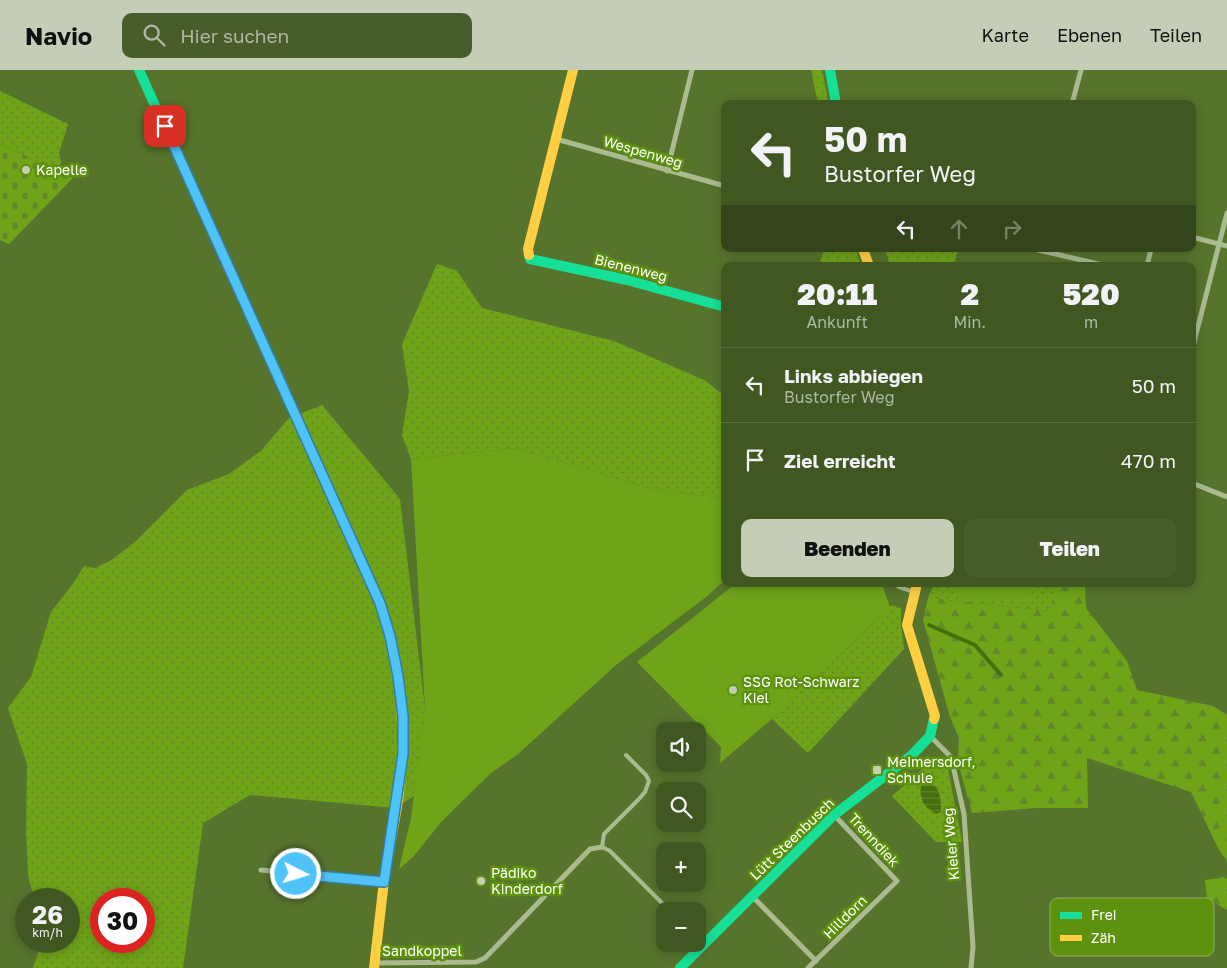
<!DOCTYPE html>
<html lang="de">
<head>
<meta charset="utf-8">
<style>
	:root { --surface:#415722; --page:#485d2a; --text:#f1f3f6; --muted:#aeb8a5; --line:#5a6d40; --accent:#c4ceb6 }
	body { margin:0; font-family:"Golos Text",sans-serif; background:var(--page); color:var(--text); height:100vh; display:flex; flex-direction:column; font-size:19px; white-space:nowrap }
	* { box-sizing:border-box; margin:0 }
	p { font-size:16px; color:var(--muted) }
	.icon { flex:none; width:28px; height:28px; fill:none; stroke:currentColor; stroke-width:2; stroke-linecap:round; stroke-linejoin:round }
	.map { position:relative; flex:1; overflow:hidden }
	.details { position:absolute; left:721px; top:192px; width:475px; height:325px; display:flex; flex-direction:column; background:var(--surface); border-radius:10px; box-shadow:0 2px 12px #0003 }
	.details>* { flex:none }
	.guide { position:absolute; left:721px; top:30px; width:475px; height:152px; border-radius:10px; box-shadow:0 2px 12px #0003; background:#415722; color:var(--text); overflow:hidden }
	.tools { position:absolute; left:656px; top:652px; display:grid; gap:10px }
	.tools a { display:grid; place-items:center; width:50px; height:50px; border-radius:10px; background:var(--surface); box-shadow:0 2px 12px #0003; font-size:25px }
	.speed { position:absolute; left:15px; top:818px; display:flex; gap:10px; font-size:25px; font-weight:700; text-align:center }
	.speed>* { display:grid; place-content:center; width:65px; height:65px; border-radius:50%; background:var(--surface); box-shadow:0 2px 12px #0003; line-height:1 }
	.speed small { font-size:12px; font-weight:400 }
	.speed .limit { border:8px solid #d22; background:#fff; color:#111 }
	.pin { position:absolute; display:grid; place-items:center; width:42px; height:42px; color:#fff; margin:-21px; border-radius:10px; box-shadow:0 2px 8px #0006 }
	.me { position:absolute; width:55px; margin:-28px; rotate:95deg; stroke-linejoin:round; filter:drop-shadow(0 0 4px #0008) }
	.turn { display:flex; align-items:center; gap:18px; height:105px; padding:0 20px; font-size:22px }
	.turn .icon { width:65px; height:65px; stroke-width:2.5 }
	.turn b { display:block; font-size:35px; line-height:42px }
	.lanes { display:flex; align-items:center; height:48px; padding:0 20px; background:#0003; justify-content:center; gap:25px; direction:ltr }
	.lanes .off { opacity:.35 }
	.eta { display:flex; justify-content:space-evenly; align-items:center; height:85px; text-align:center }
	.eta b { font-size:30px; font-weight:800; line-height:35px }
	.primary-button { display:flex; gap:10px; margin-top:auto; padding:10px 20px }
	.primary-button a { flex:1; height:58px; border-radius:10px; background:var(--accent); color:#111; font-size:20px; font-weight:800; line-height:58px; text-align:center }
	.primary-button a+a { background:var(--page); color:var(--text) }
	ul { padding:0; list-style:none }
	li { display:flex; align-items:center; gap:15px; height:75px; padding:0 20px; border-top:1px solid var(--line) }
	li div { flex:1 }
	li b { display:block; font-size:19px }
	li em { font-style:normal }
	header { display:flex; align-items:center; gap:30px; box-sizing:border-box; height:70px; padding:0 25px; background:var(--accent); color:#111 }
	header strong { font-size:24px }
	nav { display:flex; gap:28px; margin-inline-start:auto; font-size:18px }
	.search { width:350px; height:45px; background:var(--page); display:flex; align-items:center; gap:12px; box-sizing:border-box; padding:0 18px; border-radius:10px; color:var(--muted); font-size:19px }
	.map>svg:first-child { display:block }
	.grass { fill:url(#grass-dots); fill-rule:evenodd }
	.forest { fill:url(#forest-firs) }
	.cemetery { fill:url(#cemetery-stones) }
	.pitch { fill:#6fa419 }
	.water { fill:url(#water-rules) }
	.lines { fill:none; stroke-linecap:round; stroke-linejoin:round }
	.stream { stroke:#466e0c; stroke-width:4 }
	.lane { stroke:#abbb90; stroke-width:4 }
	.street { stroke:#abbb90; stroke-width:5 }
	.fast { stroke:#16e098; stroke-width:10 }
	.slow { stroke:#ffcf43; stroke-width:10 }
	.route-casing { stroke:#337fa1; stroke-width:12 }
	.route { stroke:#4fc3f7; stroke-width:9 }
	.poi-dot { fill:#c4ceb6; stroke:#5d920f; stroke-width:2 }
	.labels { text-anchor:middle; stroke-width:5; stroke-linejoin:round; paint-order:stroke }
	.street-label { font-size:14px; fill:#fff; stroke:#5d920f }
	.poi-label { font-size:14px; fill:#fff; stroke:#5d920f; text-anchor:start }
	.key { fill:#5d920f; stroke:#8eb357; stroke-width:1 }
	.key-label { font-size:14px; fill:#fff }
</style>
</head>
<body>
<header>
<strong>Navio</strong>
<div class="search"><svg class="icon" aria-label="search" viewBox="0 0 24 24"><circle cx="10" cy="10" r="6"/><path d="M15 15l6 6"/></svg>Hier suchen</div>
<nav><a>Karte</a><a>Ebenen</a><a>Teilen</a></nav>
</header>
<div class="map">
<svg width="1227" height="898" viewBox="0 0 1227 898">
	<defs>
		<pattern id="grass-dots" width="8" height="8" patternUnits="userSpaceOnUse" patternTransform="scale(1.25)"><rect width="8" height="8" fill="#6fa419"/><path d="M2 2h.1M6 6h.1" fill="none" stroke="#63852b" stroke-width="1.8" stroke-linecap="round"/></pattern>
		<pattern id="forest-firs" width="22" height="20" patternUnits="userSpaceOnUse" patternTransform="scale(1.25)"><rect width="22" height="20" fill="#6fa419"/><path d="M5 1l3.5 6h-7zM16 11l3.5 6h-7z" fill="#63852b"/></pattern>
		<pattern id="cemetery-stones" width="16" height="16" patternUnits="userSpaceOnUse" patternTransform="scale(1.25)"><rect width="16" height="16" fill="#6fa419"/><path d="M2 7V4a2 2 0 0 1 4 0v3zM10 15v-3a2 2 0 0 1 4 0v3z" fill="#63852b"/></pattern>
		<pattern id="water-rules" width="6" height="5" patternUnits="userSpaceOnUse" patternTransform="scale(1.25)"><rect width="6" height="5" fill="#466e0c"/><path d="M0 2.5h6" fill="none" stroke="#628430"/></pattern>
	</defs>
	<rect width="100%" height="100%" fill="#57742d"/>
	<g class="grass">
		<polygon points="811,0 822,0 829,34 818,34"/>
		<polygon points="0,21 68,54 59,83 61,93 59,101 0,74"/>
		<polygon points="824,179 856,179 861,196 819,196"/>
		<polygon points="885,179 958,179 954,196 890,196"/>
		<polygon points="437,194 457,201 482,238 614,271 704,310 725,326 725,430 715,427 656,420 515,378 411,389 402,365 409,321 402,274"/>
		<path d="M322,335L400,429L425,638L414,726L395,738L250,725L203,753L183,898H33L42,871H69V829H34L28,805L26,760L27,694L8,638L31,607L51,542L72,515L84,496L95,498L110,491L135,472L187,420L229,404L261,381L289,348ZM101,829H144V871H101Z"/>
		<polygon points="934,514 1057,514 1051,541 928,528"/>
		<polygon points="892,535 901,538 901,553 904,579 808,683 772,649"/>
		<polygon points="926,694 947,694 962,772 936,772 892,726 915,706"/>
	</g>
	<g class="forest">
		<polygon points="1057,514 1085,514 1086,538 1127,591 1137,620 1213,636 1227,645 1227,791 1219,780 1191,722 1087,688 1088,738 1036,738 972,743 958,692 959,668 950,647 923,550 928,528 1050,541"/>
		<polygon points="1223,807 1227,809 1227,840 1207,828 1205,810"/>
	</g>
	<polygon class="cemetery" points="0,74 73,108 9,174 0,170"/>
	<g class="pitch">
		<polygon points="515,378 656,420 715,427 725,430 725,510 706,527 616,595 517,685 491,703 442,751 413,787 399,799 411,748 425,638 411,389"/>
		<polygon points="735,514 882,514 890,537 772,649 720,693 721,677 637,592"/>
		<polygon points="956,514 1031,514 1031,530 955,527"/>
	</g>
	<path class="water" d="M927,712C941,716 941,729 941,742L936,744C924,737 919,729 921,716Z"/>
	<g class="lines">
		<polyline class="stream" points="929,555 975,575 1001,605"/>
		<g class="lane">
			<polyline points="895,514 899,517 914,522"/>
			<polyline points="626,685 646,705 649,711 645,722 638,730 604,764 602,777 610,781 670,841"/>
		</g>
		<g class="street">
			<polyline points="1072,34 1081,0"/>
			<polyline points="556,69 725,116"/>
			<polyline points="667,101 692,0"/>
			<polyline points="1192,167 1227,176"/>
			<polyline points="1034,179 1107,196"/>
			<polyline points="1147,196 1151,179"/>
			<polyline points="1192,280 1227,143"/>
			<polyline points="1192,413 1227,427"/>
			<polyline points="930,666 951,687 964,744 973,877 971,898"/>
			<polyline points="261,800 384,812"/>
			<polyline points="752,826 816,891"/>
			<polyline points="375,893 476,892 485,888 590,779 602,777"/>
			<polyline points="808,898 897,811 834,745"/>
		</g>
		<g class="fast">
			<polyline points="139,0 380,533 391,574"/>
			<polyline points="830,0 836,34"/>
			<polyline points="529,185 530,189 627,210 725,237"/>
			<polyline points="680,898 834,745 912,685 930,666 934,649"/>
		</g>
		<g class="slow">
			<polyline points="863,179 869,196"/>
			<polyline points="529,185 528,179 573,0"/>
			<polyline points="917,514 907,555 935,646 934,649"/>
			<polyline points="374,898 384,811 398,731 403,683 401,626 391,574"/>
		</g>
	</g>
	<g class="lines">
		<g class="route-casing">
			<polyline id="route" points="165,56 380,533 390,566 398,606 403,646 403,684 384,812 296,804"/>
		</g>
		<use href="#route" class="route"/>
	</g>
	<g class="poi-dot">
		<circle cx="26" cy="100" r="5"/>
		<circle cx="733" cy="620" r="5"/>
		<rect x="872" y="695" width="10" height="10" rx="2.5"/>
		<circle cx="481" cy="811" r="5"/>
	</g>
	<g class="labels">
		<g class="street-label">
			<text transform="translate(643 82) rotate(16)" y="5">Wespenweg</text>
			<text transform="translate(631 198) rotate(14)" y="5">Bienenweg</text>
			<text transform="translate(792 769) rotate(-44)" y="5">Lütt Steenbusch</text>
			<text transform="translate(874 770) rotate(47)" y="5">Trenndiek</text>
			<text transform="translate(951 774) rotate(-95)" y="5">Kieler Weg</text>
			<text transform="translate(845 847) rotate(-45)" y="5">Hilldorn</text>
			<text x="422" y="886">Sandkoppel</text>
		</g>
		<g class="poi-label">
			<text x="36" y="105">Kapelle</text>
			<text x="743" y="617">SSG Rot-Schwarz<tspan x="743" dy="16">Kiel</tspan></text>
			<text x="887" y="697">Meimersdorf,<tspan x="887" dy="16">Schule</tspan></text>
			<text x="491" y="808">Pädiko<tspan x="491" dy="16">Kinderdorf</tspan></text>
		</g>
	</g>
	<rect x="1050" y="828" width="164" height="58" rx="8" class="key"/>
	<rect x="1060" y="842" width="22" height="7" fill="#16e098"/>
	<rect x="1060" y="865" width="22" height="6" fill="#ffcf43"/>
	<g class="key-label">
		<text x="1091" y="850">Frei</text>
		<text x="1091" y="873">Zäh</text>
	</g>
</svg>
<div class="tools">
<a><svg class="icon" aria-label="sound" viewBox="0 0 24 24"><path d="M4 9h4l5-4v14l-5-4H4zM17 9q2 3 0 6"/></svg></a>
<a><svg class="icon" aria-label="search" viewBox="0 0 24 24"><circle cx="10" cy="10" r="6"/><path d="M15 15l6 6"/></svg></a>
<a>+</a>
<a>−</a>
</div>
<div class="speed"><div>26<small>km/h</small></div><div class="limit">30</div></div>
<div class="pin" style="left:165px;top:56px;background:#d93025"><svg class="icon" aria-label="arrive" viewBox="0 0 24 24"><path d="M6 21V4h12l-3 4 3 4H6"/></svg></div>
<svg class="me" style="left:296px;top:804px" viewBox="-20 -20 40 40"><circle r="17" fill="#4fc3f7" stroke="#fff" stroke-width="3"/><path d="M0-11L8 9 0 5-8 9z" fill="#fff"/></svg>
<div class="guide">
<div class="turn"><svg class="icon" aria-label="left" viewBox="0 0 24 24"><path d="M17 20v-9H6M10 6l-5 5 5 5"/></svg><div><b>50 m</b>Bustorfer Weg</div></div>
<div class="lanes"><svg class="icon" aria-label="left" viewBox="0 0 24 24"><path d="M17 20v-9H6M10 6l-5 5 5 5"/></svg><svg class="icon off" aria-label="ahead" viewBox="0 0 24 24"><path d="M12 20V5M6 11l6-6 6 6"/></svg><svg class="icon off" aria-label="right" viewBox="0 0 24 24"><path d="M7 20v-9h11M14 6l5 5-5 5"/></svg></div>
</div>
<section class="details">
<div class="eta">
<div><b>20:11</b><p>Ankunft</p></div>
<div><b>2</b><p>Min.</p></div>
<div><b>520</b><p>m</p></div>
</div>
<ul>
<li><svg class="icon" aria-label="left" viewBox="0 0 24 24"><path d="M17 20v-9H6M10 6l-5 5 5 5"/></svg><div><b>Links abbiegen</b><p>Bustorfer Weg</p></div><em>50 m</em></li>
<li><svg class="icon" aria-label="arrive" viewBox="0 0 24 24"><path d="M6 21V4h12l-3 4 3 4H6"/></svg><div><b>Ziel erreicht</b></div><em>470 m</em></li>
</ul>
<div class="primary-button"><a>Beenden</a><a>Teilen</a></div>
</section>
</div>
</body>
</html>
